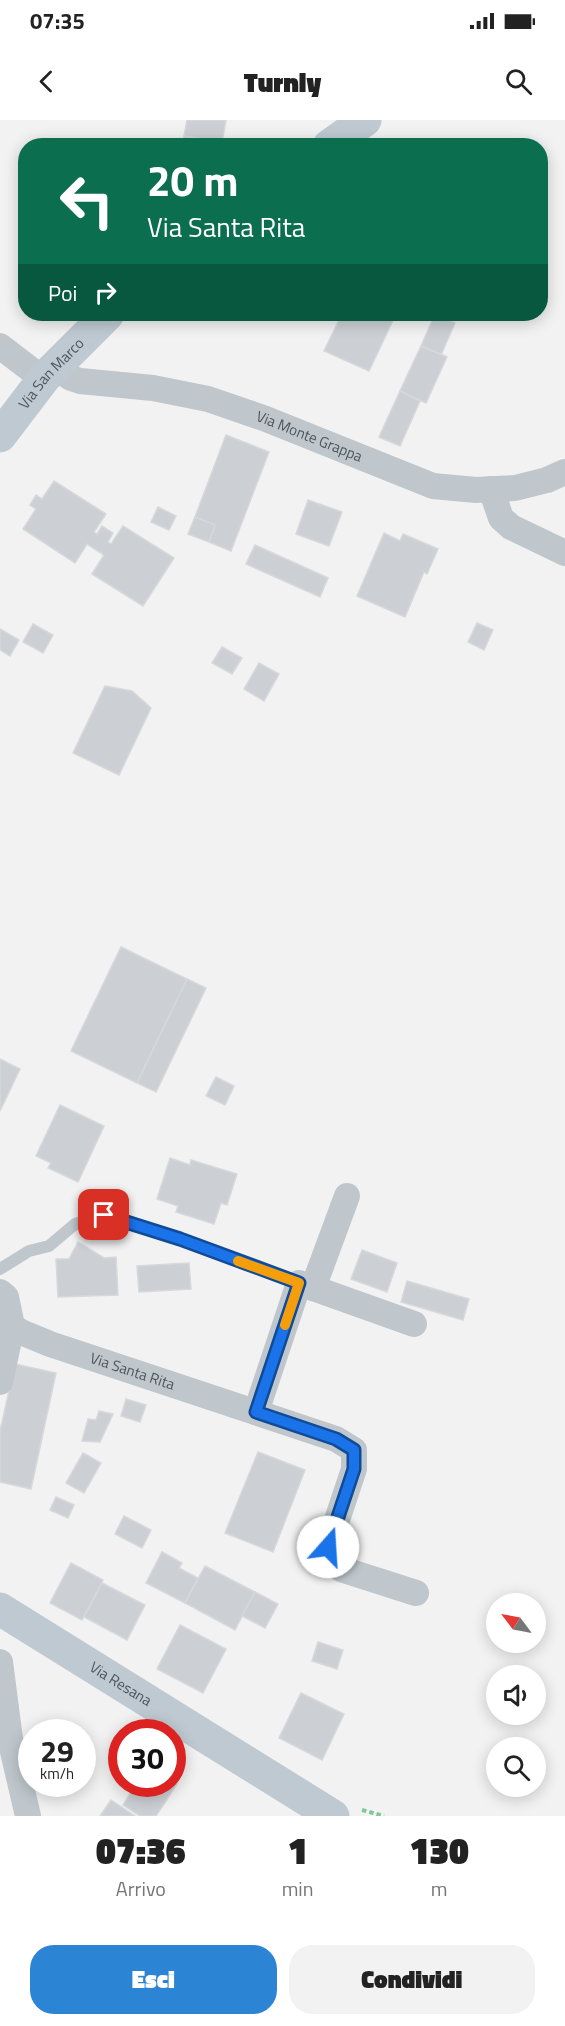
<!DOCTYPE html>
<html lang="it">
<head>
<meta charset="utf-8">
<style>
	:root { --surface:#fff; --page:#f2f2f2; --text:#222; --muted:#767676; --accent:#2b85d4 }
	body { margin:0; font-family:"Titillium Web",sans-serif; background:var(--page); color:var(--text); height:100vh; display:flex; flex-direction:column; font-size:22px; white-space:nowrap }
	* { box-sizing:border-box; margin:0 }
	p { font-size:20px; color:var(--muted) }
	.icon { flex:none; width:33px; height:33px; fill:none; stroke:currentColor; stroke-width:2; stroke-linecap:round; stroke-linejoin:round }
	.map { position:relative; height:1696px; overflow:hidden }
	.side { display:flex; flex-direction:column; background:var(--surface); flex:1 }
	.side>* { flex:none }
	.guide { position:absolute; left:18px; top:18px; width:530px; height:183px; border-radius:24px; box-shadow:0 3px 15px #0003; background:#0b6e4f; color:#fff; overflow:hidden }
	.needle { width:39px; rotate:302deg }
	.fabs { position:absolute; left:486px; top:1473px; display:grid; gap:12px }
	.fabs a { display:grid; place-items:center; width:60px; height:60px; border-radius:50%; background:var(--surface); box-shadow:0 3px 15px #0003; font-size:30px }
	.speed { position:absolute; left:18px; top:1599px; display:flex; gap:12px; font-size:30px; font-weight:700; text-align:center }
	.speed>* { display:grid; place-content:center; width:78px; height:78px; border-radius:50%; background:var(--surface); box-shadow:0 3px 15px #0003; line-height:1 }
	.speed small { font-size:15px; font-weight:400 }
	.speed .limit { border:9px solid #d22; background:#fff; color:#111 }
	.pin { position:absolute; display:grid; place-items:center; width:51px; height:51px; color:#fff; margin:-26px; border-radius:12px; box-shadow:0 3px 9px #0006 }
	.me { position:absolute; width:66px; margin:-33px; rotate:19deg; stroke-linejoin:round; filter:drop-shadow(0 0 4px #0008) }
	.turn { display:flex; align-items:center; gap:21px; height:126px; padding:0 30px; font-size:27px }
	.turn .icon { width:78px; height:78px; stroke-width:2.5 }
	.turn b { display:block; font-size:42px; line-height:51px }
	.then { display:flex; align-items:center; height:57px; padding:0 30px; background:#0003; gap:12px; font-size:22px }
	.eta { display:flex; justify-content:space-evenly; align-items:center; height:102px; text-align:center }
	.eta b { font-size:36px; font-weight:800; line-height:42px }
	.button { display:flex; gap:12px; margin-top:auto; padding:12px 30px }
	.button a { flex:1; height:69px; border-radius:24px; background:var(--accent); color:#fff; font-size:24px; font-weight:800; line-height:69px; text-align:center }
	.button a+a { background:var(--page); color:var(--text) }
	.status { display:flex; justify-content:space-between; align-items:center; height:42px; padding:0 30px; background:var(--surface); direction:ltr }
	.status svg { height:16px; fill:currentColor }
	header { display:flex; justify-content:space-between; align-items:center; height:78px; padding:0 30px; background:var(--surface); font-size:27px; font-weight:800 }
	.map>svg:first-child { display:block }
	.building { fill:#cccfd3; stroke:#d6d8dc; stroke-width:1.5 }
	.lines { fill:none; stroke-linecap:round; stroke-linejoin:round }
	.path { stroke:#80c79d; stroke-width:4; stroke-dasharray:4.5 3; stroke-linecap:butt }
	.lane { stroke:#bfc7cc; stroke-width:12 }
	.street { stroke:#bfc7cc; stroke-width:26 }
	.secondary { stroke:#bfc9d1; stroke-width:33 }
	.route-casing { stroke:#114b97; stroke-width:15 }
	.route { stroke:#1a73e8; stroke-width:10 }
	.slow { stroke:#f59e0b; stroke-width:10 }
	.labels { text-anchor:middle; stroke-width:4.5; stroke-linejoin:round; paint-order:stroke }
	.street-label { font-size:15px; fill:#4b565d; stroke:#fff }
</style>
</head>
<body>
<div class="status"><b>07:35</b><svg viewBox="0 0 49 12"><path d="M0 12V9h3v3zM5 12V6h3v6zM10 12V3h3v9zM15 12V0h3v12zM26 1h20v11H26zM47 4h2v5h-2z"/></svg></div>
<header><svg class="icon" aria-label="back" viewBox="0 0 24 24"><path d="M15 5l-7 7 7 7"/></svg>Turnly<svg class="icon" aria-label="search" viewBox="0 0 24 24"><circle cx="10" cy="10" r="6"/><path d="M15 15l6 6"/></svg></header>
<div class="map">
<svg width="565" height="1696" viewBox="0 0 565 1696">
	<rect width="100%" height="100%" fill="#f3f2f2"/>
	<g class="building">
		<polygon points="187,0 226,0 222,23 184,16"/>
		<polygon points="184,16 222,23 221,26 182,26"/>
		<polygon points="342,194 396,194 369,251 324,231"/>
		<polygon points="435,194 455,203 441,235 421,226"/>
		<polygon points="421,226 447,237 426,283 400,271"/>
		<polygon points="400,271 420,281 400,326 379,317"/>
		<polygon points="226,315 269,332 231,431 209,422 215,405 195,397"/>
		<polygon points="54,361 106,394 94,412 97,414 102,406 113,413 108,422 111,424 123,406 174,438 143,486 92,454 104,435 87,424 75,443 23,409 36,389 30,385 36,375 42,379"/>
		<polygon points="308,380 342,392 329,426 296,414"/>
		<polygon points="158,387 176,396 169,410 151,402"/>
		<polygon points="195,397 215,405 209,422 188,414"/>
		<polygon points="384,413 400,421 403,414 438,429 427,454 424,452 405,497 357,476"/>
		<polygon points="255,425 328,458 320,477 246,444"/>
		<polygon points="477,503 493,510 484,530 468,522"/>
		<polygon points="33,504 53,515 43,533 23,522"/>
		<polygon points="0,509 19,520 10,536 0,530"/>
		<polygon points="222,527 242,538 232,554 212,543"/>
		<polygon points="259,543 279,554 264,581 244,569"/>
		<polygon points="105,566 132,571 151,588 119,655 73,633"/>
		<polygon points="121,827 187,859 137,963 71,931"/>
		<polygon points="187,859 206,868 156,972 137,963"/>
		<polygon points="0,939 20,949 0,991"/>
		<polygon points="216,957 234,966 225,985 206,976"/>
		<polygon points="60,985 104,1006 78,1062 48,1048 51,1043 36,1036"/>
		<polygon points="170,1038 190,1045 191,1040 237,1054 227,1085 221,1083 214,1104 176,1092 178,1086 157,1079"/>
		<polygon points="78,1122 104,1138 116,1137 118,1175 58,1177 56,1139 69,1139"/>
		<polygon points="362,1130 397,1143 387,1172 351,1159"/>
		<polygon points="189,1143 191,1169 139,1172 137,1146"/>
		<polygon points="407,1161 469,1179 463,1200 401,1182"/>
		<polygon points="15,1244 56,1253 31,1369 0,1362 0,1311"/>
		<polygon points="126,1279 146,1285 140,1302 121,1296"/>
		<polygon points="99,1291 113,1294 100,1322 82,1321 88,1299 96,1300"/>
		<polygon points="258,1332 305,1350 273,1432 225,1413"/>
		<polygon points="83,1333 101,1343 84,1373 66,1363"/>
		<polygon points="56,1377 74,1385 68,1398 50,1390"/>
		<polygon points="124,1396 151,1410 142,1428 115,1414"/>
		<polygon points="162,1432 182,1443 179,1448 198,1458 185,1483 146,1463"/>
		<polygon points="71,1443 103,1460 82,1500 50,1483"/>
		<polygon points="205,1446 255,1472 235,1510 185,1483"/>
		<polygon points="102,1463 145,1485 127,1520 84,1497"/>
		<polygon points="255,1472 278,1484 265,1508 242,1496"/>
		<polygon points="180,1505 226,1529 203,1573 157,1549"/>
		<polygon points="318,1522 343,1530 337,1549 312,1541"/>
		<polygon points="301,1573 344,1594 322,1640 279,1618"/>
		<polygon points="172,1661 177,1664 156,1696 140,1696 123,1685 131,1672 121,1665 122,1664 172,1664"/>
		<polygon points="111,1680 135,1696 100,1696"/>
	</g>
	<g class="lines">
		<polyline class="path" points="362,1690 384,1696"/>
		<polyline class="lane" points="0,1149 29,1131 49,1126 75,1104 104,1095 180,1120 299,1163"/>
		<g class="street">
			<polyline points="0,226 43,259"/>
			<path id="s1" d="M55,246L71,258L80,261L153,268L208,279L266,299L433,366L476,370L515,368L547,360L565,352"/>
			<polyline points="491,369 501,398 511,407 565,433"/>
			<polyline points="313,1168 347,1076"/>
			<polyline points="0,1172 6,1177 12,1206 0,1262"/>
			<path id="s2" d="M12,1206L21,1212L50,1224L336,1319L354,1330V1349L328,1427L331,1437L341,1449L416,1473"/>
			<polyline points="256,1292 299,1163 414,1204"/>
			<polyline points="0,1542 10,1619 28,1696"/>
		</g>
		<g class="secondary">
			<polyline points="329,26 365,0"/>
			<path id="s3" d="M0,316L45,257L108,194"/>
			<path id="s4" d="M0,1489L333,1696"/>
		</g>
	</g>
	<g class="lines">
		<g class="route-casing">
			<polyline id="route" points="104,1095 180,1119 299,1163 256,1292 336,1319 354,1330 354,1349 328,1427"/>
		</g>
		<use href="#route" class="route"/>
		<polyline class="slow" points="238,1141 299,1163 285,1205"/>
	</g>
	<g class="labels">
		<g class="street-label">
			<text dy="5" stroke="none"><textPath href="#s3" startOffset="81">Via San Marco</textPath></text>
			<text dy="5" stroke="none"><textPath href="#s1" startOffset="267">Via Monte Grappa</textPath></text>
			<text dy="5" stroke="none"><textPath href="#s2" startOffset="129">Via Santa Rita</textPath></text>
			<text dy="5" stroke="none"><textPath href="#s4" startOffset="142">Via Resana</textPath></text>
		</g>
	</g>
</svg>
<div class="fabs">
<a><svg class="needle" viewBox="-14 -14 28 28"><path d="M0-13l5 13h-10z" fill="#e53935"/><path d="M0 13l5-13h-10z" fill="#767676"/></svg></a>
<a><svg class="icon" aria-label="sound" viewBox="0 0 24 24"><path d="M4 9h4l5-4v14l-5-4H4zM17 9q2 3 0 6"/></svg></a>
<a><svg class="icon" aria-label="search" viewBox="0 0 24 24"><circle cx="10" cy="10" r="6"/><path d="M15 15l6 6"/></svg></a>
</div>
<div class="speed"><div>29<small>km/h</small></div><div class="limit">30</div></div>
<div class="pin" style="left:104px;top:1095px;background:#d93025"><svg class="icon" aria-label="arrive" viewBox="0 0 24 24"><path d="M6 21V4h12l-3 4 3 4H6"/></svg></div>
<svg class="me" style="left:328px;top:1427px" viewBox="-20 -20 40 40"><circle r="19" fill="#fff"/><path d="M0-13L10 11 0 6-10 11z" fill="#1a73e8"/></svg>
<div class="guide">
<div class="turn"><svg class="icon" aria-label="left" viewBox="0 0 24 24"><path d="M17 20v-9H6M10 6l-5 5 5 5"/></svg><div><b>20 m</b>Via Santa Rita</div></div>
<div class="then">Poi<svg class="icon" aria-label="right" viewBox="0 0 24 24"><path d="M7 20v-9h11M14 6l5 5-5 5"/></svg></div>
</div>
</div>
<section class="side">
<div class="eta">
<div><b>07:36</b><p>Arrivo</p></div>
<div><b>1</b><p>min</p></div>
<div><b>130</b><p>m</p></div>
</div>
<div class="button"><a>Esci</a><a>Condividi</a></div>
</section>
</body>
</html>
